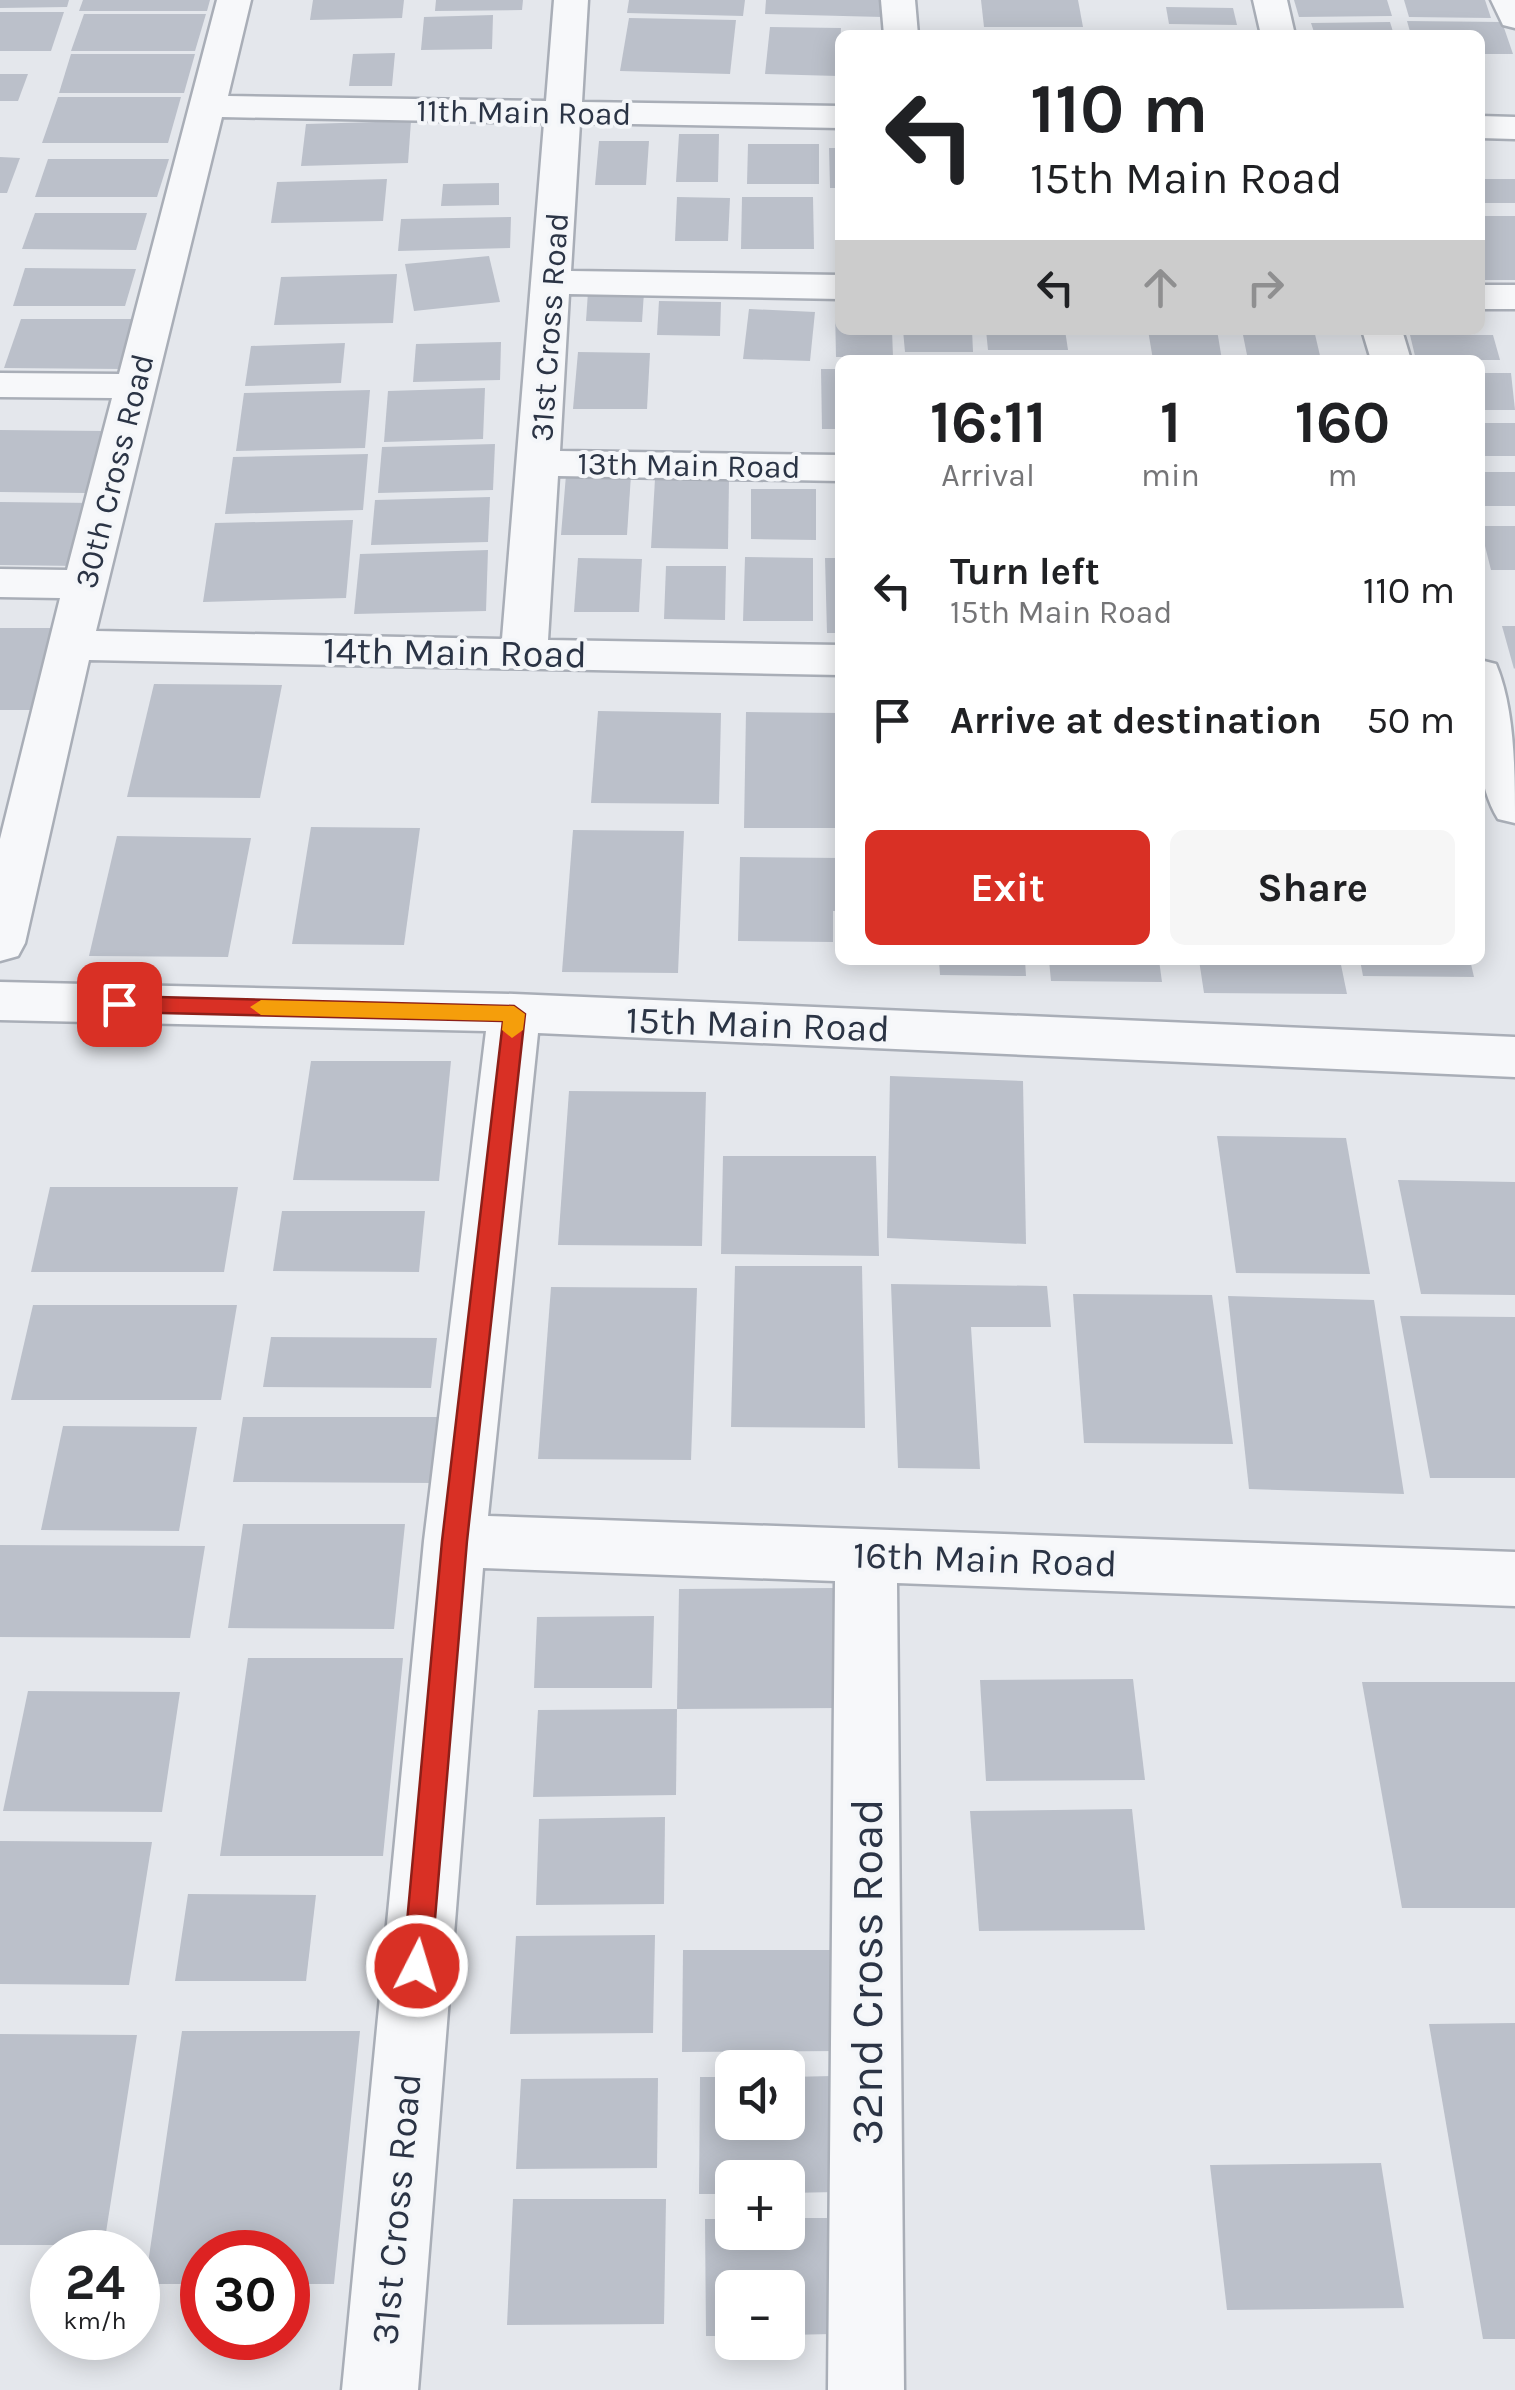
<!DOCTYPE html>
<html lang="en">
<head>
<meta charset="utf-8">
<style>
	:root { --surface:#fff; --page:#f6f6f6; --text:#202124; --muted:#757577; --accent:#d93025 }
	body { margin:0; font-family:Karla,sans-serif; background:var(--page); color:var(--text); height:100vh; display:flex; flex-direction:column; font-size:38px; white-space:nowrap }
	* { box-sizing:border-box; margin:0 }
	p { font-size:32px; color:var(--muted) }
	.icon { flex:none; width:55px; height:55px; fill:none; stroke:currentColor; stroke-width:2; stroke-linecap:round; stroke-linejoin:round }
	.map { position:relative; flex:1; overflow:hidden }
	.details { position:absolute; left:835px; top:355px; width:650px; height:610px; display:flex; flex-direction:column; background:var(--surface); border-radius:15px; box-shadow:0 5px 25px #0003 }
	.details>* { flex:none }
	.hud { position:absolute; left:835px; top:30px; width:650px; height:305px; border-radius:15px; box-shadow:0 5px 25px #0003; background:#fff; color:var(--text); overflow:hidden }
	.controls { position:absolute; left:715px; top:2050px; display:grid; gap:20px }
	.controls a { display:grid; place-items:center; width:90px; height:90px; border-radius:15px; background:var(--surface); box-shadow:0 5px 25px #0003; font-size:50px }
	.speed { position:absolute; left:30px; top:2230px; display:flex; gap:20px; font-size:50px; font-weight:700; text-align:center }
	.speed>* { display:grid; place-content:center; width:130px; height:130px; border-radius:50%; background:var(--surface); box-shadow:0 5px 25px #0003; line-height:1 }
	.speed small { font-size:25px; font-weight:400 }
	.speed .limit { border:15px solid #d22; background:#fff; color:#111 }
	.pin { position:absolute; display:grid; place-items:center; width:85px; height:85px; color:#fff; margin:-42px; border-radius:20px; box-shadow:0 5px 15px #0006 }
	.me { position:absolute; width:110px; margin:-55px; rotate:5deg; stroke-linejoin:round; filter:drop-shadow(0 0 8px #0008) }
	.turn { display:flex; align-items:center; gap:35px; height:210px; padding:0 30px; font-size:45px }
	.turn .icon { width:130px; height:130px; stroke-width:2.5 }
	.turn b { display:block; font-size:70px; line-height:85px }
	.lanes { display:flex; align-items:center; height:95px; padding:0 30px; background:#0003; justify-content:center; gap:50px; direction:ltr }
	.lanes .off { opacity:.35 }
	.eta { display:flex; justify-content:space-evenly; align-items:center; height:170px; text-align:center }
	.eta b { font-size:60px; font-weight:700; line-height:70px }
	.button { display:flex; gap:20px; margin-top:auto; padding:20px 30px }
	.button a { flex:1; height:115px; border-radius:15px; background:var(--accent); color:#fff; font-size:40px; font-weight:700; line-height:115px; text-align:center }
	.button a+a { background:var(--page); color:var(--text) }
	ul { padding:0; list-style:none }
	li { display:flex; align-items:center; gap:30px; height:130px; padding:0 30px }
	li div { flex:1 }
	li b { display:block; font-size:38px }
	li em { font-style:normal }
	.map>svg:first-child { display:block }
	.building { fill:#bbc0ca }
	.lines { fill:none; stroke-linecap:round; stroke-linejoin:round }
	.minor-casing { stroke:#a9aeb7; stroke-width:5 }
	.minor { fill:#f7f8fa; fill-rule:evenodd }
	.route { fill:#d93025; stroke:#8d1f18; stroke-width:2.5 }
	.slow { fill:#f59e0b }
	.labels { text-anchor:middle; stroke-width:8; stroke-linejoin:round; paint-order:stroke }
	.far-street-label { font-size:32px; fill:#2b3445; stroke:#f4f6f9 }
	.street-label { font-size:38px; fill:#2b3445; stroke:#f4f6f9 }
	.near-street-label { font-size:45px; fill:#2b3445; stroke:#f4f6f9 }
</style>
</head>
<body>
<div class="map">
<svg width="1515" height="2390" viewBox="0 0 1515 2390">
	<rect width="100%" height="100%" fill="#e4e7ec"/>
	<g class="building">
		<polygon points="0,0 69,0 67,7 0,8"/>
		<polygon points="83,0 210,0 207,11 79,11"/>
		<polygon points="313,0 404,0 402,18 310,20"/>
		<polygon points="436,0 523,0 522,10 435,11"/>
		<polygon points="629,0 745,0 743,16 627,13"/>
		<polygon points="766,0 883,0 882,17 765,14"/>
		<polygon points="981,0 1078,0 1083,27 984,27"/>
		<polygon points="1294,0 1387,0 1392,16 1299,17"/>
		<polygon points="1404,0 1485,0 1491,18 1409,17"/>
		<polygon points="1166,7 1233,8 1237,25 1169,24"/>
		<polygon points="0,12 64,12 51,51 0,51"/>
		<polygon points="84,14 206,14 195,51 71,51"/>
		<polygon points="493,15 492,49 421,50 424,17"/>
		<polygon points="629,18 736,20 730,74 620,71"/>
		<polygon points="1407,21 1502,22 1513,54 1480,54 1480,35 1411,35"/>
		<polygon points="1390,22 1394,35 1315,35 1311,23"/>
		<polygon points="770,27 841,28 838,76 765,74"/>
		<polygon points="395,53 392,86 349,86 353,54"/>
		<polygon points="71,54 195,54 184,93 59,93"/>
		<polygon points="0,74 28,74 18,101 0,101"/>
		<polygon points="58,97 181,97 168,143 42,143"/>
		<polygon points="411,121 408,163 301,166 306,124"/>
		<polygon points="679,134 719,134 718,182 676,182"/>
		<polygon points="599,141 649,141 646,185 595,185"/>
		<polygon points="748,144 819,144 819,184 747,184"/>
		<polygon points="829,148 840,148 840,188 830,188"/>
		<polygon points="0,157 20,158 7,193 0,193"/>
		<polygon points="48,159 169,159 157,197 35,197"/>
		<polygon points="387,179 383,221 271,223 277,182"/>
		<rect x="1480" y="179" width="35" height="24"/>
		<polygon points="499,183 499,205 441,206 443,184"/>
		<polygon points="677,197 730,198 728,241 675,241"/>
		<polygon points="742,197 813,197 814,249 741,249"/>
		<polygon points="35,213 147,213 136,250 22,249"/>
		<rect x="1480" y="216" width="35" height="64"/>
		<polygon points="511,217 510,248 398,251 401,219"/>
		<polygon points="489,256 500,302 414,311 405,264"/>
		<polygon points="25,268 136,269 125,306 13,306"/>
		<polygon points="397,274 393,323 274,325 281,277"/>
		<polygon points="588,292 644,292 642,322 586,321"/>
		<polygon points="659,301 721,302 720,336 657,335"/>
		<polygon points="749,309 815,312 810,361 743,359"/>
		<polygon points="835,310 840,310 840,330 892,330 893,357 836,357"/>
		<polygon points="21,319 137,319 123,369 4,368"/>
		<polygon points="903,330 972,330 973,352 905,352"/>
		<polygon points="986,330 1065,330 1068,350 988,350"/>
		<polygon points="1148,330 1217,330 1222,360 1153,360"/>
		<polygon points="1242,330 1314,330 1321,360 1248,360"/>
		<polygon points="1410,335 1493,335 1500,360 1416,360"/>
		<polygon points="501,342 500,380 413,382 416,344"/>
		<polygon points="345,343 341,383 245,386 251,346"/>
		<polygon points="578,352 650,353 647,409 573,409"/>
		<polygon points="821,369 840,369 840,429 822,429"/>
		<polygon points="1480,373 1511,373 1515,410 1480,410"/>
		<polygon points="485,388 483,439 384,442 388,391"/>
		<polygon points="370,390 365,448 236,451 244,393"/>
		<rect x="1480" y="423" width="35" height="33"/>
		<polygon points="0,430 105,431 86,493 0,492"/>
		<polygon points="495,444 493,490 378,493 382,447"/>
		<polygon points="368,454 363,510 225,514 233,457"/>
		<rect x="1480" y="472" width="35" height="34"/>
		<polygon points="566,475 631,475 627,535 561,535"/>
		<polygon points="655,479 729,479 728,549 651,548"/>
		<polygon points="751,489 816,489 816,540 751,539"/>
		<polygon points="490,497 488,542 371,545 375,500"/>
		<polygon points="0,502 96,503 79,566 0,565"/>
		<polygon points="353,520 346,598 203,602 215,523"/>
		<polygon points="1480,526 1515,526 1515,570 1491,570"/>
		<polygon points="488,550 486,611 354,614 360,554"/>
		<polygon points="745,557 813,558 813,621 743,621"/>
		<polygon points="578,558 642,559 639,612 574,612"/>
		<polygon points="825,558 840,558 840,633 827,633"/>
		<polygon points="666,566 726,566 725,620 664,619"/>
		<polygon points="1502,626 1515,626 1515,668 1514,669"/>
		<polygon points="0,628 56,628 32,710 0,710"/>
		<polygon points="154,684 282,685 260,798 127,797"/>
		<polygon points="598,711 721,713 719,804 591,803"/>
		<polygon points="746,712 840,713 840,828 744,828"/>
		<polygon points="311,827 420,828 404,945 292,944"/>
		<polygon points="573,830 684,831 678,973 562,972"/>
		<polygon points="117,836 251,838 228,957 89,956"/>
		<polygon points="740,857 840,858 840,911 833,911 833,942 738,941"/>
		<polygon points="939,960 1025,960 1026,976 940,975"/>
		<polygon points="1049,960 1159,960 1162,982 1051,981"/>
		<polygon points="1199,960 1340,960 1347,994 1204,993"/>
		<polygon points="1360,960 1470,960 1474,977 1363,976"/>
		<polygon points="311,1061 451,1061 439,1181 293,1180"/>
		<polygon points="890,1076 1023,1081 1026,1244 887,1238"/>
		<polygon points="569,1091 706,1092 702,1246 558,1245"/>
		<polygon points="1217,1136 1346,1138 1370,1274 1236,1273"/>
		<polygon points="723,1156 876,1156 879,1256 721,1254"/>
		<polygon points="1398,1180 1515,1182 1515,1295 1421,1294"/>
		<polygon points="50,1187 238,1187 224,1272 31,1272"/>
		<polygon points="282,1211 425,1211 419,1272 273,1271"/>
		<polygon points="735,1266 862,1266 865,1428 731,1427"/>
		<polygon points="891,1284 1047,1286 1051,1327 971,1327 980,1469 898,1468"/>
		<polygon points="551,1287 697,1288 691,1460 538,1459"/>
		<polygon points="1073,1294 1212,1295 1233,1444 1084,1443"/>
		<polygon points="1228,1296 1374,1300 1404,1494 1249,1489"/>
		<polygon points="33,1305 237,1305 221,1400 11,1400"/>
		<polygon points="1400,1316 1515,1317 1515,1478 1430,1478"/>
		<polygon points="271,1337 437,1338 431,1388 263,1387"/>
		<polygon points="243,1417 444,1417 437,1483 233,1482"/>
		<polygon points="63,1426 197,1427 179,1531 41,1530"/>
		<polygon points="243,1524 405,1524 394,1629 228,1628"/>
		<polygon points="0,1545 205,1546 190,1638 0,1637"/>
		<polygon points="835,1588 839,1708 677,1709 679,1589"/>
		<polygon points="654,1616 652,1688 534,1688 537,1617"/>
		<polygon points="248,1658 403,1658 383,1856 220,1856"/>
		<polygon points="1133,1679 1145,1780 986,1781 980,1680"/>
		<polygon points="1362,1682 1515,1682 1515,1908 1402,1908"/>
		<polygon points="28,1691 180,1692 162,1812 3,1811"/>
		<polygon points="677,1709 676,1795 533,1797 538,1710"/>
		<polygon points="1132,1809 1145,1930 979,1931 970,1811"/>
		<polygon points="665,1817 664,1904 536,1905 539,1819"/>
		<polygon points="0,1841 152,1842 129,1985 0,1984"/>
		<polygon points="188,1894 316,1895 306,1981 175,1981"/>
		<polygon points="655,1935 653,2033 510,2034 516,1936"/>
		<polygon points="683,1950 836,1950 840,2051 682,2052"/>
		<polygon points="1515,2023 1515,2339 1483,2339 1429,2024"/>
		<polygon points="182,2031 360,2031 334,2284 288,2284 288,2252 202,2252 202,2284 145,2284"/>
		<polygon points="0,2034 137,2035 104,2245 0,2245"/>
		<polygon points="833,2076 836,2192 788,2193 788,2178 732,2178 732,2194 699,2194 700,2077 732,2077 732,2122 788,2122 788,2077"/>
		<polygon points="658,2078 657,2168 516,2169 521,2079"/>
		<polygon points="1381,2163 1404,2308 1227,2310 1210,2165"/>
		<polygon points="513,2199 666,2199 664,2324 507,2325"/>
		<polygon points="788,2218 830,2218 832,2334 788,2335 788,2288 732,2288 732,2336 706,2336 705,2219 732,2219 732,2232 788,2232"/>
	</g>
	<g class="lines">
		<g class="minor-casing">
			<g id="minor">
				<path d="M217,0H251L228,96L546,101L554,0H588L582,102L840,106V128L580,123L571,271L840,275V299L569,294L560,451L840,455V481L558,476L548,640L840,645V675L89,660L25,943L18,956L0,961V839L60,598L0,597V569L67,570L112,398L0,397V373L119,374ZM222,117L544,123L502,639L96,631Z"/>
				<polygon points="881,0 915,0 918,35 884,35"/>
				<polygon points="1253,0 1287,0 1295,35 1261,35"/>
				<polygon points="1491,0 1515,0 1515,28 1503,25"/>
				<polygon points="1480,116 1515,117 1515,139 1480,138"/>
				<rect x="1480" y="285" width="35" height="24"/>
				<polygon points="1362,330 1402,330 1411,360 1371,360"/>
				<path d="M1480,660L1496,664C1515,709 1515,773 1515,823L1498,819C1470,773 1480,711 1480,660Z"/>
				<polygon points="0,982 514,994 1515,1037 1515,1077 538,1033 488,1516 1515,1552 1515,1606 897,1583 904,2390 828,2390 835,1581 483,1568 418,2390 342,2390 424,1541 486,1031 0,1020"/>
			</g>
		</g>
		<use href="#minor" class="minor"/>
	</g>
	<polygon class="route" points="119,996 514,1006 525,1014 467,1541 431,1966 427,1975 417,1979 407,1975 403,1966 442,1541 503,1021 119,1012 108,1004"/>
	<polygon class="slow" points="261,1000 514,1006 525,1014 523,1030 512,1038 502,1030 503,1021 261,1015 250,1007"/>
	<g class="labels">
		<g class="far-street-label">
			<text transform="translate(524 112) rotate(1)" y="11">11th Main Road</text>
			<text transform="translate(549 327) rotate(-86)" y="11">31st Cross Road</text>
			<text transform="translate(689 465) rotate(1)" y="11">13th Main Road</text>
			<text transform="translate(114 471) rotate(-76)" y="11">30th Cross Road</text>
		</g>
		<g class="street-label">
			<text transform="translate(455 652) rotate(1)" y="13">14th Main Road</text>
			<text transform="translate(758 1024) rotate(2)" y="13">15th Main Road</text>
			<text transform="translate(985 1559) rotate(2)" y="13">16th Main Road</text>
			<text transform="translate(396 2209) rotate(-85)" y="13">31st Cross Road</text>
		</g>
		<g class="near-street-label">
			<text transform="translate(866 1972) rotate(-90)" y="16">32nd Cross Road</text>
		</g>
	</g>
</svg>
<div class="controls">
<a><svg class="icon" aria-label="sound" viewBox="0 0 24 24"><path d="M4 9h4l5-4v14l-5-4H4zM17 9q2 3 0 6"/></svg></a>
<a>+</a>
<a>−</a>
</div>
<div class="speed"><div>24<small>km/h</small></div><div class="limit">30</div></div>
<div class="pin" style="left:119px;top:1004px;background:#d93025"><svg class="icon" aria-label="arrive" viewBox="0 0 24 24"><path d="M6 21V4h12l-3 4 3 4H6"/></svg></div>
<svg class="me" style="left:417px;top:1966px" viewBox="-20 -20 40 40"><circle r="17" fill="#d93025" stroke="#fff" stroke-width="3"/><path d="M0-11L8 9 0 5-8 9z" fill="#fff"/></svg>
<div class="hud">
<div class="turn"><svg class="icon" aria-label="left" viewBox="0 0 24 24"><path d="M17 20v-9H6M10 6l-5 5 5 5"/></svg><div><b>110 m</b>15th Main Road</div></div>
<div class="lanes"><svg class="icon" aria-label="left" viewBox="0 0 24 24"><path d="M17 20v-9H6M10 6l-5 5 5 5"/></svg><svg class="icon off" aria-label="ahead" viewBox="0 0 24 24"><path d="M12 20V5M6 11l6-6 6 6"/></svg><svg class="icon off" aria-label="right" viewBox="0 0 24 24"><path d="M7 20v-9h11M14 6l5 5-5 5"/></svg></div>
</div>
<section class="details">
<div class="eta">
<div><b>16:11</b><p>Arrival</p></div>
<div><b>1</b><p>min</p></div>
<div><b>160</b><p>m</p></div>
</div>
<ul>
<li><svg class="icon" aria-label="left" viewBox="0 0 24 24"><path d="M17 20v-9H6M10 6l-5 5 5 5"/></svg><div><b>Turn left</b><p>15th Main Road</p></div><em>110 m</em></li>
<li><svg class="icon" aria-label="arrive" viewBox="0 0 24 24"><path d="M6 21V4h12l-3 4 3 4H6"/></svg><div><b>Arrive at destination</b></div><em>50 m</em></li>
</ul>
<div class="button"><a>Exit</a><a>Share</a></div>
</section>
</div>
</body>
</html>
